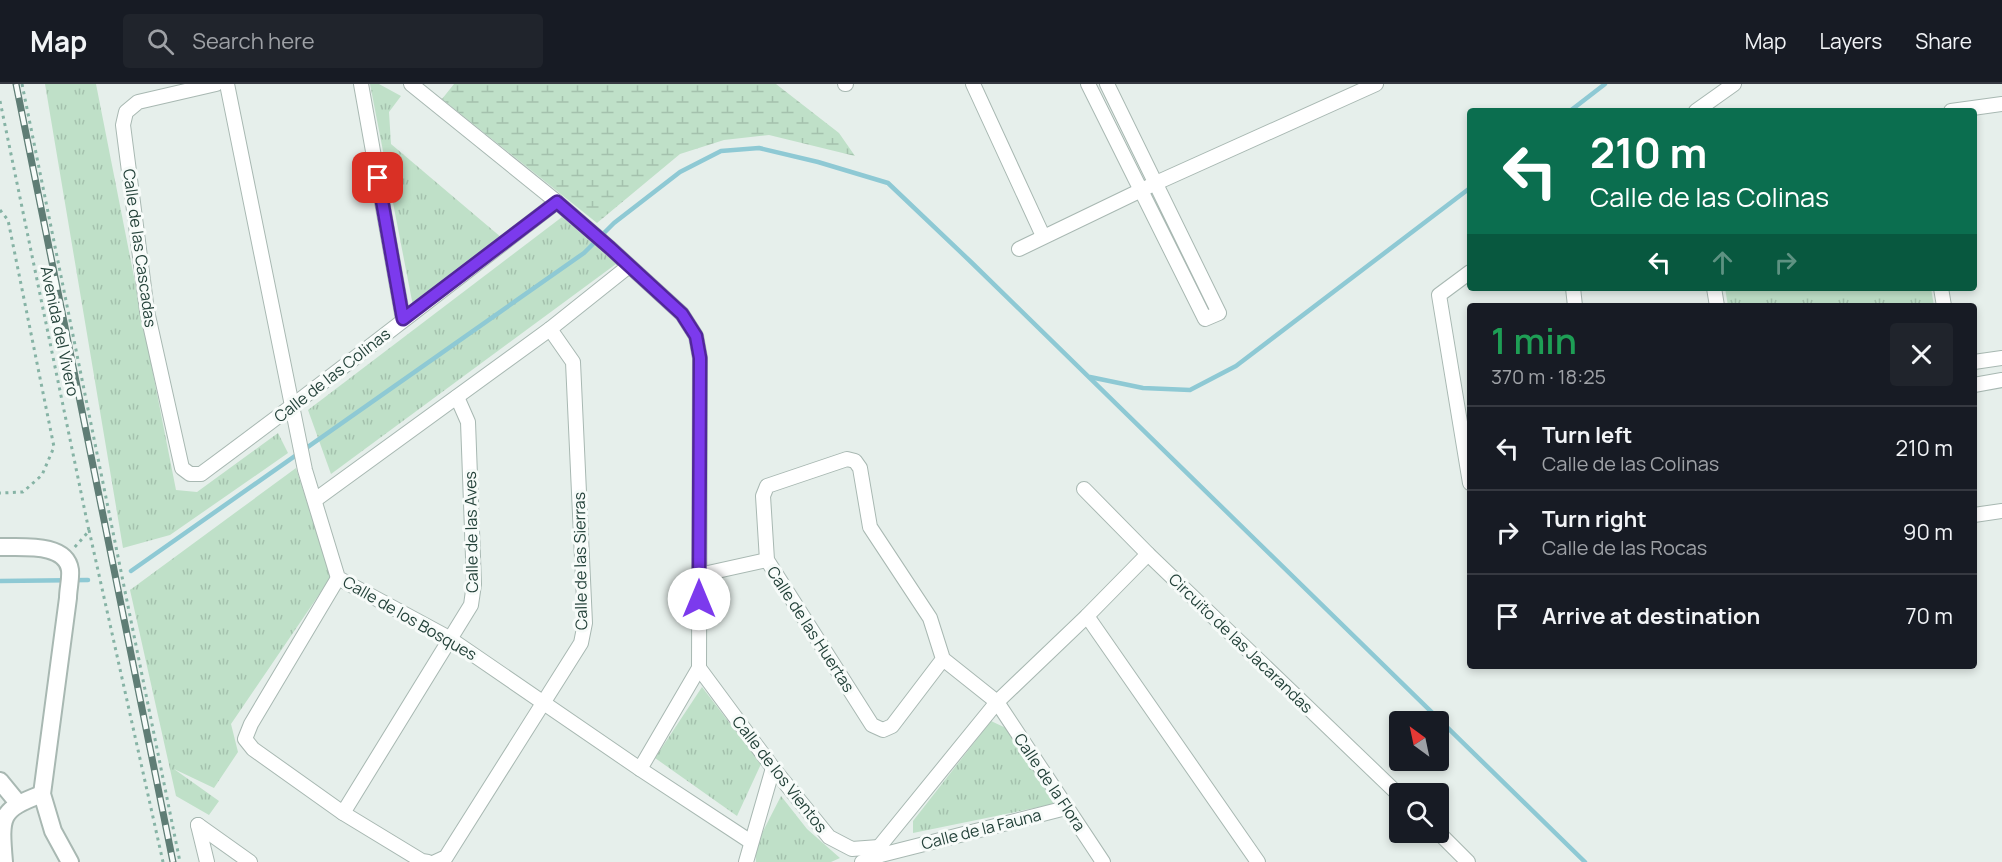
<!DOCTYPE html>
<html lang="en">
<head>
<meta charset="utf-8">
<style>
	:root { --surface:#171b24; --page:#20242c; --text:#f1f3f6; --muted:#9ea1a6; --line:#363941 }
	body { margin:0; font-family:Manrope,sans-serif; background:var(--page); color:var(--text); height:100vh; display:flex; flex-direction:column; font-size:22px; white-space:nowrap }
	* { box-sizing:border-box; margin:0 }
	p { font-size:20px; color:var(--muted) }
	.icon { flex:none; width:33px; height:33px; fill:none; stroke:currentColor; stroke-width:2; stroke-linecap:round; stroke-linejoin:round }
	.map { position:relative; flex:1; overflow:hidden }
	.details { position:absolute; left:1467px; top:219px; width:510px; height:366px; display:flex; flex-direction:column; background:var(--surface); border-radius:6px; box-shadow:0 3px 9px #0003 }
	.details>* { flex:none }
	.hud { position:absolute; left:1467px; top:24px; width:510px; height:183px; border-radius:6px; box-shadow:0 3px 9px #0003; background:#0b6e4f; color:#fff; overflow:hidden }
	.needle { width:39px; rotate:327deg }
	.fabs { position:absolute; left:1389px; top:627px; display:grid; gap:12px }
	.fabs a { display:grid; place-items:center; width:60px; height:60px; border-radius:6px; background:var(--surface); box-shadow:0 3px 9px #0003; font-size:30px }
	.pin { position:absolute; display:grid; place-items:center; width:51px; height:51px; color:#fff; margin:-26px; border-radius:12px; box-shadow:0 3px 9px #0006 }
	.me { position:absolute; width:66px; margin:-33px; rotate:0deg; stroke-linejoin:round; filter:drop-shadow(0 0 4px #0008) }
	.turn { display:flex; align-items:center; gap:21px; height:126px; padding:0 24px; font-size:27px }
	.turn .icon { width:78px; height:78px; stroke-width:2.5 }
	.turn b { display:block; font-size:42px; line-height:51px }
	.lanes { display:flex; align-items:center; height:57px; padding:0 24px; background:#0003; justify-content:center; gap:30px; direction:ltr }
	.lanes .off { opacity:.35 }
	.round { display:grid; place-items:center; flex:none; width:63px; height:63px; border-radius:6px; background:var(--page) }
	.overview { display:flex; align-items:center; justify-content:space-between; height:102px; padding:0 24px }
	h1 { font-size:36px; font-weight:600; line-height:45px; color:#1e9e55 }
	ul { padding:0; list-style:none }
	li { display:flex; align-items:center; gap:18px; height:84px; padding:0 24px; border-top:2px solid var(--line) }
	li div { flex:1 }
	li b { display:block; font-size:22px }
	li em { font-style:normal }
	header { display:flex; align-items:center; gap:36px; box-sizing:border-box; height:84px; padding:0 30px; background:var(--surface); border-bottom:2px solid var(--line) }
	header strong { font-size:28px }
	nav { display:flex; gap:33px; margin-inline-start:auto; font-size:21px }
	.search { width:420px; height:54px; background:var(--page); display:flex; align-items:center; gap:15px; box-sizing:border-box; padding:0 21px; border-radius:6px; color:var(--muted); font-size:22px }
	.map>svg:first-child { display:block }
	.grass { fill:url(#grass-tufts) }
	.wetland { fill:url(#wetland-marsh) }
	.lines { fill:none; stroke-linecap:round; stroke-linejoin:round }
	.stream { stroke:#8ec9d4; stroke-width:4.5 }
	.minor-casing { stroke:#a8b8b2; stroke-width:16 }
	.tertiary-casing { stroke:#a8b8b2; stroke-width:20 }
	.path { stroke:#86b3a5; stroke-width:3; stroke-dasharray:3 4.5; stroke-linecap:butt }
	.minor { stroke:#fff; stroke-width:14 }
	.tertiary { stroke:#fff; stroke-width:16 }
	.rail-casing { stroke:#5f7d75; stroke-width:7 }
	.rail { stroke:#f7fbf9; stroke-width:4.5; stroke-dasharray:14; stroke-linecap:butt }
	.route-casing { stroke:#51269a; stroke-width:15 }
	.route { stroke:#7c3aed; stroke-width:10 }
	.labels { text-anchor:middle; stroke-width:6; stroke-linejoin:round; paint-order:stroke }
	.street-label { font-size:16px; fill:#24423a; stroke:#f7fbf9 }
</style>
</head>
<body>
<header>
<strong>Map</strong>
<div class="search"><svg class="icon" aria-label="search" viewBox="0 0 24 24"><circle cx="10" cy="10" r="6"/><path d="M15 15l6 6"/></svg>Search here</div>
<nav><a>Map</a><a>Layers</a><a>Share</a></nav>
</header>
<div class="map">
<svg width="2002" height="778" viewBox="0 0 2002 778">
	<defs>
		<pattern id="grass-tufts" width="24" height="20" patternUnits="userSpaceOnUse" patternTransform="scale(1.5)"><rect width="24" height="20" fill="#bfe0c8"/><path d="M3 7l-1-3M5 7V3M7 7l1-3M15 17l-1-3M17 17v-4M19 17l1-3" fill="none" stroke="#a4c1ad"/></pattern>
		<pattern id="wetland-marsh" width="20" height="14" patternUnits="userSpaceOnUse" patternTransform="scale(1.5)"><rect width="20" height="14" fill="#bfe0c8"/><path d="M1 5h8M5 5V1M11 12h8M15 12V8" fill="none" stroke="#a4c1ad"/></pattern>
	</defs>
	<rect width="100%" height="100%" fill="#e6efeb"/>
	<g class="grass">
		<polygon points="45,0 96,0 176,406 197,408 278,349 288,369 170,451 123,464"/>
		<polygon points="370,0 379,0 401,12 389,28 391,60 502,154 413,222"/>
		<polygon points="562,133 616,180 331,390 308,326"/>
		<polygon points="1725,204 1931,204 1934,222 1728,222"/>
		<polygon points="296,384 331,493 231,640 238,668 214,704 174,685 219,717 209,731 176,712 130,506"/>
		<polygon points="702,603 761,680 737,732 655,674"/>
		<polygon points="991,637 1008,645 1054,720 913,749 913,737"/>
		<polygon points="781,712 807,745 840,774 831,778 756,778 755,763"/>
	</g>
	<polygon class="wetland" points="454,0 776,0 839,49 855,72 769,51 724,56 680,70 597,139 442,15"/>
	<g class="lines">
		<g class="stream">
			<polyline points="1570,27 1605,0"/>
			<polyline points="1090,293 1143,304 1190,306 1236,282 1470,104"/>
			<polyline points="131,487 584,169 614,139 680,88 721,67 759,64 818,78 888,99 971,178 1585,778"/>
			<polyline points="0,497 88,496"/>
		</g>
		<g class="minor-casing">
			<g id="minor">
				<path d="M216,0L138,18L126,28L123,41L147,227L182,384L190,390H201C321,302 438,209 557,118"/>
				<polyline points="227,0 305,386 338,494 449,554 640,685 751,758"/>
				<polyline points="361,0 403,235"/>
				<polyline points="411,0 557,118 610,164 682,230 696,252 700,274 699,584 640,685"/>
				<polyline points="845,0 846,0"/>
				<polyline points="973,0 1043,152"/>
				<polyline points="1088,0 1205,235 1219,229 1107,0"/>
				<polyline points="1696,27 1734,0"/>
				<polyline points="1951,27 2002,20"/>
				<polyline points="1019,165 1156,99 1376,0"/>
				<polyline points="1470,188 1439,211 1470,399"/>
				<polyline points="1573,204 1575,222"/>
				<polyline points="1714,204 1717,222"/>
				<polyline points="1941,204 1944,222"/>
				<polyline points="1974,278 2002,274"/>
				<polyline points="1974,301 2002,296"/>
				<polyline points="1084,405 1148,470 1400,712"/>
				<polyline points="315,416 550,245 629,182"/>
				<polyline points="1974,431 2002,427"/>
				<polyline points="699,491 767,476"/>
				<polyline points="338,494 251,640 245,655 253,665 343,729 422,777 428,778"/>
				<polyline points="1087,532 1258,778"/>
				<polyline points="943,575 892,642 883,646 872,641 767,476 763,412 767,402 847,375 855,377 860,384 870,443 930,534 943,575 997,618 1103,778"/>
				<polyline points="699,584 773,684 829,753 852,765 879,763"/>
				<polyline points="343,729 471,521 474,500 468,338 457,313"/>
				<polyline points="198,741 250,778"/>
				<polyline points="198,741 207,778"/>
				<polyline points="1438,748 1468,778"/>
				<polyline points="879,763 997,618 1087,532 1148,470"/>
				<polyline points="435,778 446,773 451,765 581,559 585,539 573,278 550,245"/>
				<polyline points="746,778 773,684"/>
				<polyline points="862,778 881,771 1066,724"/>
			</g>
		</g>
		<g class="tertiary-casing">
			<g id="tertiary">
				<path d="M0,463C21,464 66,458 70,486C71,495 68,505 68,514L42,710L53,747L70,778"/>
				<polyline points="0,697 18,719"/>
				<path d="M4,778C0,731 0,726 42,710"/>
			</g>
		</g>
		<g class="path">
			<polyline points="22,0 180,778"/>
			<polyline points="0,17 89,447 73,465"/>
			<polyline points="0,126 8,136 54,363 42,391 23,408 0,409"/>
			<polyline points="89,446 163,778"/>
		</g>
		<use href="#minor" class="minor"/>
		<use href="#tertiary" class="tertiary"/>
		<g class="rail-casing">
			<polyline id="rail" points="16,0 173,778"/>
		</g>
		<use href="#rail" class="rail"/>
	</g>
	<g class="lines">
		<g class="route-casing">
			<polyline id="route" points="378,94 403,235 557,118 610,164 682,230 696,252 700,274 699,515"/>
		</g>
		<use href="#route" class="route"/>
	</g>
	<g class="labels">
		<g class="street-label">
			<text transform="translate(140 164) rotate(82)" y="6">Calle de las Cascadas</text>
			<text transform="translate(60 247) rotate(78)" y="6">Avenida del Vivero</text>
			<text transform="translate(332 291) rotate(-38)" y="6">Calle de las Colinas</text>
			<text transform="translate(471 448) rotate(-91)" y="6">Calle de las Aves</text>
			<text transform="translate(580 477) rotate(-91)" y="6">Calle de las Sierras</text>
			<text transform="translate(410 534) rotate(30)" y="6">Calle de los Bosques</text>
			<text transform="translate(811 545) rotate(57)" y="6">Calle de las Huertas</text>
			<text transform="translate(1241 559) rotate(44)" y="6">Circuito de las Jacarandas</text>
			<text transform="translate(780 690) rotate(52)" y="6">Calle de los Vientos</text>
			<text transform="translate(1050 698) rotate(56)" y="6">Calle de la Flora</text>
			<text transform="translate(981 745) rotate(-14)" y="6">Calle de la Fauna</text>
		</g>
	</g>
</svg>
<div class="fabs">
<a><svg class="needle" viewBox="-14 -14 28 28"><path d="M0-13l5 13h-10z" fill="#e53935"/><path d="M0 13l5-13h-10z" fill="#9ea1a6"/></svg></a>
<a><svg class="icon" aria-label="search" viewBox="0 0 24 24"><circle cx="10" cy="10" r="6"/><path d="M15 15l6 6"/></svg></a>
</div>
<div class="pin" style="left:378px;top:94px;background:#d93025"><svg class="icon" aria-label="arrive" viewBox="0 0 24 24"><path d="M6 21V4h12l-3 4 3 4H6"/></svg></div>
<svg class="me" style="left:699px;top:515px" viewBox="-20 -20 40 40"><circle r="19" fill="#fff"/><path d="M0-13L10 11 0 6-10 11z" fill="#7c3aed"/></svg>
<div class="hud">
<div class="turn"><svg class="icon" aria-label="left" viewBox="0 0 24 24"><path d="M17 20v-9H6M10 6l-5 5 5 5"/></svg><div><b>210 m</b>Calle de las Colinas</div></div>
<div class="lanes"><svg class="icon" aria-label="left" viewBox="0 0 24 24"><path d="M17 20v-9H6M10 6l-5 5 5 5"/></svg><svg class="icon off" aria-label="ahead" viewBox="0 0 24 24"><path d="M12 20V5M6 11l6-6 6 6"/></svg><svg class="icon off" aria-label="right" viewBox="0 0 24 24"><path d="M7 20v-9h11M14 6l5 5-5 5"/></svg></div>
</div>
<section class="details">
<div class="overview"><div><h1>1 min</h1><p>370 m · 18:25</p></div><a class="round"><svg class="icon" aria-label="close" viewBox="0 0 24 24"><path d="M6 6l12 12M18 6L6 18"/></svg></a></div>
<ul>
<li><svg class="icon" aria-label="left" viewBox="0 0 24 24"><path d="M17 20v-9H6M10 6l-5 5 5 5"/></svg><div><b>Turn left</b><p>Calle de las Colinas</p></div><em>210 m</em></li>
<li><svg class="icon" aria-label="right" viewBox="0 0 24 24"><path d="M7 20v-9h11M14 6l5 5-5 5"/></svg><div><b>Turn right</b><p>Calle de las Rocas</p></div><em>90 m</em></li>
<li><svg class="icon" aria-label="arrive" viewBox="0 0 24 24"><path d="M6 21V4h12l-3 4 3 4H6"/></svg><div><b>Arrive at destination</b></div><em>70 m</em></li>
</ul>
</section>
</div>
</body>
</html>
